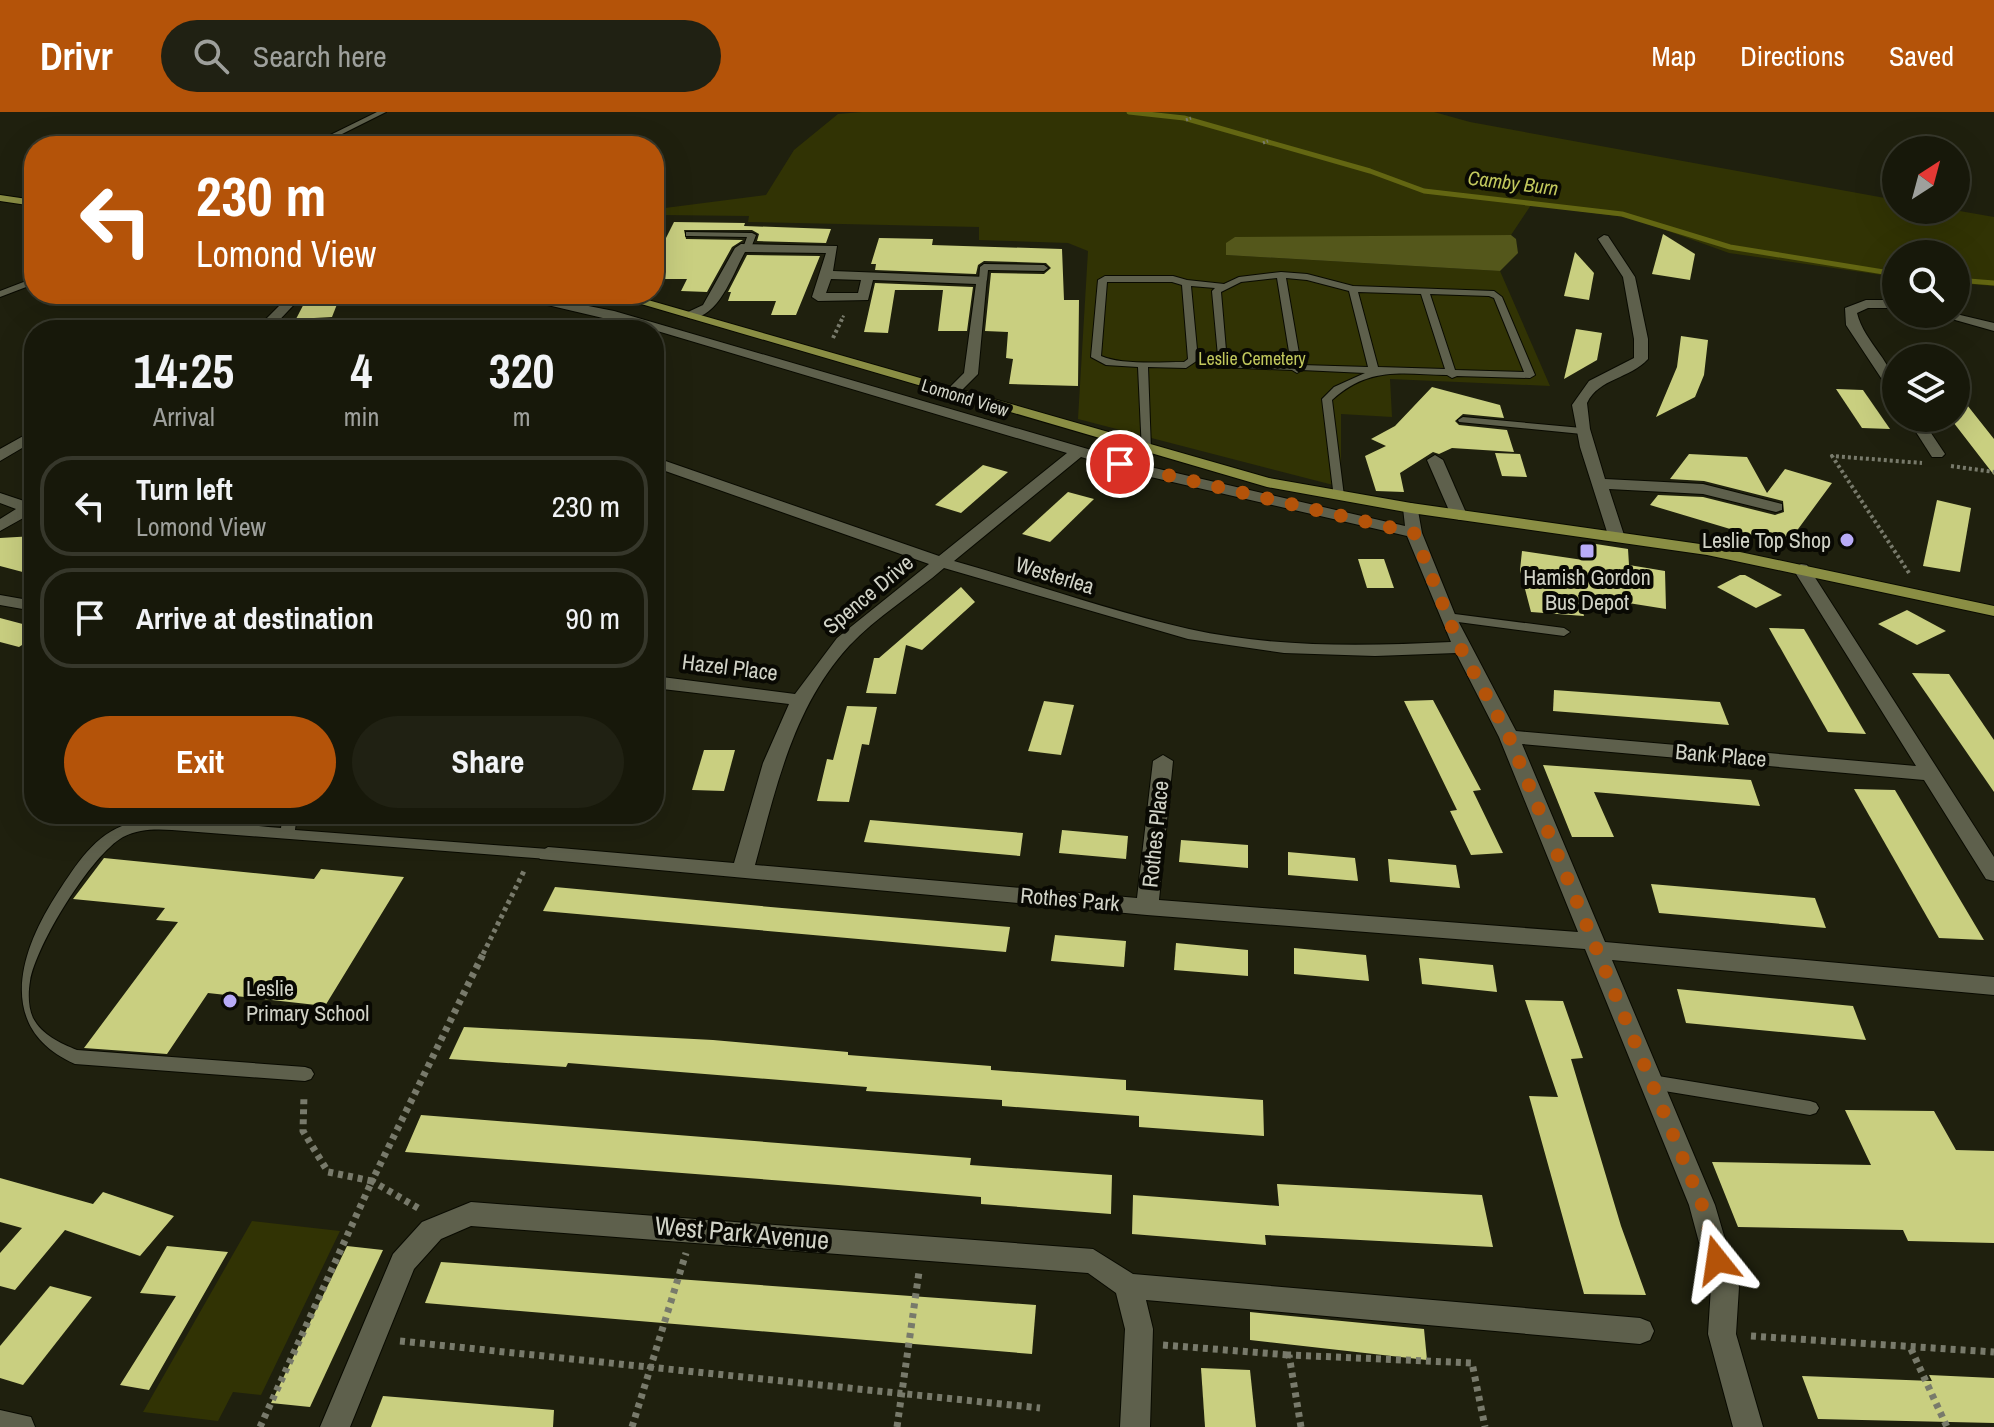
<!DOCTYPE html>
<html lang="en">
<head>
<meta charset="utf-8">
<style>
	:root { --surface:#17180a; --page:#202113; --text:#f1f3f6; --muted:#9ea09c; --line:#36372b; --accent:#b45309 }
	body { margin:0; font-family:"Archivo Narrow",sans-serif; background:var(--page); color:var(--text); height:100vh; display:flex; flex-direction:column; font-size:30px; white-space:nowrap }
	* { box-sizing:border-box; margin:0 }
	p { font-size:26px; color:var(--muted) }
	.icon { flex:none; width:44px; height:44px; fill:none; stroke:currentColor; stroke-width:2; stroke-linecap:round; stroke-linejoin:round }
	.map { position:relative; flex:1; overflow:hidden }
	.drawer { position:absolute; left:24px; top:208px; width:640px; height:504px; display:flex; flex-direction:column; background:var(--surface); border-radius:32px; box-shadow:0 8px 32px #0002,0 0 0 2px var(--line) }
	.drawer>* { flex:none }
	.top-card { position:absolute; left:24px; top:24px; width:640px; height:168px; border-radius:32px; box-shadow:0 8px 32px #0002,0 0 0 2px var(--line); background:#b45309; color:#fff; overflow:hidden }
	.needle { width:52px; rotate:36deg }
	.buttons { position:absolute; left:1882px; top:24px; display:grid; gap:16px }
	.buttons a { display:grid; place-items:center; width:88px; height:88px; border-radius:50%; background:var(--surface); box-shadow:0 8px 32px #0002,0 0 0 2px var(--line); font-size:40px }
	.pin { position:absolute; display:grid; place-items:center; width:68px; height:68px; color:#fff; margin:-34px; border:4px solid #fff; border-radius:50%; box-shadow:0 2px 8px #0007 }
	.me { position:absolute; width:88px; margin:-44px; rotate:345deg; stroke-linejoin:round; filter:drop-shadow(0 0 6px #0008) }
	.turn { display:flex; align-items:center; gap:28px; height:168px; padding:0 40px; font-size:36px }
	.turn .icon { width:104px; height:104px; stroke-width:2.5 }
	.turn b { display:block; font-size:56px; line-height:68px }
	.eta { display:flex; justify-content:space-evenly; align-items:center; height:136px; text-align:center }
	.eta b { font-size:48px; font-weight:800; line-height:56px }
	.cta { display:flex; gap:16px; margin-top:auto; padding:16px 40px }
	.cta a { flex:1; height:92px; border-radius:48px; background:var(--accent); color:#fff; font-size:32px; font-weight:800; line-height:92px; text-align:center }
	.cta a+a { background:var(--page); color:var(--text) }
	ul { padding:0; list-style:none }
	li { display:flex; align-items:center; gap:24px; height:100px; margin:0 16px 12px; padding:0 24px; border:4px solid var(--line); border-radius:32px }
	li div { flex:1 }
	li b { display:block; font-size:30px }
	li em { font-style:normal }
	header { display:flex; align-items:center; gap:48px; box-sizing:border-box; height:112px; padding:0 40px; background:var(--accent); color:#fff }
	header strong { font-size:38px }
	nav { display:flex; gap:44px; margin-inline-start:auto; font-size:28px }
	.search { width:560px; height:72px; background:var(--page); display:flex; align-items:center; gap:20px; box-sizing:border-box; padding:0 28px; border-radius:44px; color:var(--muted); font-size:30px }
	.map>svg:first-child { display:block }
	.green { fill:#313304 }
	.forest { fill:#54571b }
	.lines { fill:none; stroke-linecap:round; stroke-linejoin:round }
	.stream { stroke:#636612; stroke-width:5 }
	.building { fill:#c9cf80 }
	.service-casing { stroke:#090a00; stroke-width:2 }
	.minor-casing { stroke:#090a00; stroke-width:2 }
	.primary-casing { stroke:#090a00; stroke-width:2 }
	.path-far3 { stroke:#787a6b; stroke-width:3; stroke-dasharray:2 2; stroke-linecap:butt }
	.path-far2 { stroke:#787a6b; stroke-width:4; stroke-dasharray:3 3; stroke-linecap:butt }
	.path-far1 { stroke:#787a6b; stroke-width:5; stroke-dasharray:4 4; stroke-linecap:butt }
	.path { stroke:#787a6b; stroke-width:7; stroke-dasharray:5 5; stroke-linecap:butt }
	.service { fill:#5e604c; fill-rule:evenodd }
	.minor { fill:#5e604c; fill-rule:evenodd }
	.primary { fill:#8a8e44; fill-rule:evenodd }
	.route { stroke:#b45309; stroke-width:14; stroke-dasharray:0 25.2 }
	.poi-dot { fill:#b8abf7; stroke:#090903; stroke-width:3 }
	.labels { text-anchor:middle; stroke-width:8; stroke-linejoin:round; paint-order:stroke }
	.far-park-label { font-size:18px; fill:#c2c85d; stroke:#090903 }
	.far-street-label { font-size:18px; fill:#d1d3c7; stroke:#090903 }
	.far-water-label { font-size:20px; font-style:italic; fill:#c2c85d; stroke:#090903 }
	.poi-label { font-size:22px; fill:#d1d3c7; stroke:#090903; text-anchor:end }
	.street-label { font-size:22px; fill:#d1d3c7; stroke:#090903 }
	.near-street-label { font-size:26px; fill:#d1d3c7; stroke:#090903 }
</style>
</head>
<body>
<header>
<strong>Drivr</strong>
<div class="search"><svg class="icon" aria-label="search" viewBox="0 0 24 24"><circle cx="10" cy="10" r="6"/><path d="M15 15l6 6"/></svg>Search here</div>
<nav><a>Map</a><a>Directions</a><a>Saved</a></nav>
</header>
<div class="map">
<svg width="1994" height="1315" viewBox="0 0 1994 1315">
	<rect width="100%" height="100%" fill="#1f200e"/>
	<g class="green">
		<polygon points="862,0 1434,0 1470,10 1896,88 1896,98 1954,98 1994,105 1994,174 1956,171 1956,142 1896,142 1896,165 1729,141 1632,106 1531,93 1511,123 1415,126 1226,143 1500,159 1550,274 1390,267 1392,305 1341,302 1341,375 1078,307 1088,139 1068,131 979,128 979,115 748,110 749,104 661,103 665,96 766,83 794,38 838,2"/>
		<polygon points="252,1109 340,1119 261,1283 233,1280 218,1309 143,1300"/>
	</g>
	<polygon class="forest" points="1511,123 1516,127 1518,141 1500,159 1226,143 1226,131 1235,125"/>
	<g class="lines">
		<g class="stream">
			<polyline points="1129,0 1184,6 1370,59 1424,79 1622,102 1730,135 1896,162"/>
			<polyline points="1956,168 1994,171"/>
		</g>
	</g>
	<g class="building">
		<polygon points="674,110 745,111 744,114 831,117 826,131 757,129 759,122 752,118 684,118 686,127 743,128 732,135 707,180 681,179 687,167 654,167 654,136 659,125 666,126"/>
		<polygon points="1663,122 1695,142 1690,168 1652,162"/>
		<polygon points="879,126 933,127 932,133 1062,137 1064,188 1079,188 1078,274 1009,272 1013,247 1006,246 1008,220 985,219 991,161 1044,162 1051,156 1046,151 984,149 978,153 976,162 875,158 876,152 871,152"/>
		<polygon points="1575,140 1594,161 1589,188 1564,184"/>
		<polygon points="747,143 820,144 796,203 771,203 776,189 728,189 731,180 728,180"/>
		<polygon points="875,171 973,175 967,219 938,219 943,178 895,178 888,221 864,220"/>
		<polygon points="309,182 341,182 332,205 296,207"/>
		<polygon points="1576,217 1602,221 1597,248 1564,267"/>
		<polygon points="1681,224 1708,228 1704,263 1695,285 1656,305 1677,255"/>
		<polygon points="1432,275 1500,293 1504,306 1463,302 1455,309 1459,313 1507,318 1514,340 1452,336 1439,342 1433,340 1400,361 1404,380 1376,379 1365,344 1386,334 1371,327 1395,314"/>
		<polygon points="1836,277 1863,278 1890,317 1862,316"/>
		<polygon points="1956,279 1994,327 1994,363 1950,306 1956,306"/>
		<polygon points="1495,341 1520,342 1527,365 1502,364"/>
		<polygon points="1689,342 1747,345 1767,381 1785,357 1832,371 1790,428 1770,423 1767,428 1650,393 1658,383 1703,385 1775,403 1784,400 1783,389 1704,369 1670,367"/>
		<polygon points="983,353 1008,360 961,401 935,393"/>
		<polygon points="1068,380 1094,387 1050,430 1022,422"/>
		<polygon points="1937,388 1971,396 1960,460 1923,454"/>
		<polygon points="34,424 34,463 0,454 0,426"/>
		<polygon points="1583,430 1628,437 1629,453 1665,459 1666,497 1578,483 1584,504 1531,500 1520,458 1522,439 1583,448"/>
		<polygon points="1358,447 1384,447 1394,476 1367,476"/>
		<polygon points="1740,463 1745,463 1782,483 1756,496 1717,475"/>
		<polygon points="961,475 975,490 922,538 906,533 896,582 866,581 874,546 879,546"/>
		<polygon points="1907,498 1946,519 1917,533 1878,512"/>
		<polygon points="0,506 34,515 34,525 19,535 0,530"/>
		<polygon points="1769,516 1804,517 1866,622 1828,620"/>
		<polygon points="1912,561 1949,562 1994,628 1994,680"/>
		<polygon points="1554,578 1720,590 1729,613 1553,599"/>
		<polygon points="1433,588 1481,678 1473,679 1503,741 1471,743 1450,699 1457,698 1404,589"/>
		<polygon points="1044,589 1074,593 1061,643 1028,639"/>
		<polygon points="847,594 877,595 869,633 862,632 849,690 817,689 827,647 833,648"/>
		<polygon points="704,638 735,638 724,679 692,678"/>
		<polygon points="1543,653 1751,668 1760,694 1594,680 1614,725 1572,725"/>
		<polygon points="1854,677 1895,678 1984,828 1939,826"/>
		<polygon points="870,708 1023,721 1020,744 864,730"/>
		<polygon points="1062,718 1128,724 1126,747 1059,741"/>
		<polygon points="1181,728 1248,733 1248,756 1179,750"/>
		<polygon points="1288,740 1355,746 1358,769 1288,763"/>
		<polygon points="104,746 314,767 321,757 404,765 325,894 208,881 167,942 84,936 178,810 156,808 165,796 73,787"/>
		<polygon points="1388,747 1456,753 1460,776 1390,770"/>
		<polygon points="1651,772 1815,786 1826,816 1659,801"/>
		<polygon points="555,775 782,796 1010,815 1006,840 543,799"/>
		<polygon points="1055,823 1126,829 1124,855 1051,849"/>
		<polygon points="1176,831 1248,838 1248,864 1174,858"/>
		<polygon points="1294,836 1366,843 1369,869 1294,862"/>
		<polygon points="1419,846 1493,853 1497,880 1422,872"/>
		<polygon points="1677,877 1853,894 1866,928 1686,911"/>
		<polygon points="1525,888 1563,889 1583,946 1571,947 1621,1114 1646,1183 1584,1182 1529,984 1558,985"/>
		<polygon points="464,915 713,928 848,940 848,943 991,954 991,958 1126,968 1126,978 1263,988 1264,1024 1139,1015 1139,1004 1002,994 1002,988 866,979 867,975 568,951 566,955 449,947"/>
		<polygon points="1845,998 1934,999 1956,1038 1994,1039 1994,1131 1908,1129 1903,1118 1738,1115 1712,1050 1871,1053"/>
		<polygon points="421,1003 971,1046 970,1053 1112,1063 1111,1102 981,1092 981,1085 838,1073 405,1040"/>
		<polygon points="0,1066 93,1092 103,1080 174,1104 140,1144 65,1118 15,1178 0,1174 0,1141 22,1116 0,1110"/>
		<polygon points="1277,1072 1482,1083 1493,1135 1265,1123 1266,1133 1132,1122 1133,1083 1279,1094"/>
		<polygon points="167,1134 228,1140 149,1278 120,1273 176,1184 140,1181"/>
		<polygon points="347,1134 383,1138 310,1295 271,1291"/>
		<polygon points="441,1150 1036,1193 1032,1242 425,1191"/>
		<polygon points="50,1174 92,1185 23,1273 0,1266 0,1234"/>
		<polygon points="1250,1200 1424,1217 1427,1248 1250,1228"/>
		<polygon points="1201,1256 1250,1258 1256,1315 1205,1315"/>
		<polygon points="1929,1263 1994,1266 1994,1311 1818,1307 1802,1264 1932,1269"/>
		<polygon points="383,1284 554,1298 553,1315 371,1315"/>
	</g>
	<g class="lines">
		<g class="service-casing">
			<g id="service">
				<polygon points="377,0 386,0 318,34 308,34"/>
				<polygon points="686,120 752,121 756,123 751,136 747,139 743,136 747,125 689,124 686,124"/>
				<polygon points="984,152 1044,153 1048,156 1044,159 988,158 987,168 983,171 979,168 980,155"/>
				<path d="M1281,160L1307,162L1353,174L1494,179L1502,185L1535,263L1530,266L1457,264L1452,266L1447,263C1402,262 1369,254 1332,288L1344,384L1342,386H1334L1322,287L1334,275L1365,261L1302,258L1297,261L1292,258L1219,255L1212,179L1215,176L1191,174L1198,248L1186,256L1148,255L1151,338L1146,341L1142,340L1138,255L1106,253L1091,245L1098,168L1105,164H1173L1187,168L1224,172L1239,165ZM1277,166L1291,252L1227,250L1221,180L1241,170ZM1286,166L1307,168L1349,179L1368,255L1301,253ZM1107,170H1172L1182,173L1188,247L1184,250C1161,250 1120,253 1101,244ZM1358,180L1421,182L1445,257L1378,255ZM1430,182L1489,184L1494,186L1524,260L1455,258Z"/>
				<polygon points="34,166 34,172 0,185 0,179"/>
				<polygon points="1463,305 1582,316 1587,319 1582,322 1459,310 1458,308"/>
				<polygon points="1447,501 1564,516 1570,520 1564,524 1443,508 1441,505"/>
				<path d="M283,702H297L295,718L548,737L555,742L548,747L172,718C155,717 139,717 123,725C91,743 36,833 30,869C28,881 28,895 33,906C42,923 60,931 77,938L305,955L311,957L314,962L311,967L305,969L75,952C0,919 15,848 55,785C72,759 91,726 122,714C161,700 237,713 281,716Z"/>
				<polygon points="1652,963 1810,989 1816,991 1819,996 1816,1001 1810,1003 1652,977 1646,975 1643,970 1646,965"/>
			</g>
		</g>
		<g class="minor-casing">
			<g id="minor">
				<path d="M1604,123L1608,124L1635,165L1648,227V247C1630,267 1599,266 1587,291L1590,317L1605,367L1703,372L1782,392V398L1776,400L1703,382L1609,377L1624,423L1616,428L1608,423L1580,335L1572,293L1589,269L1634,246V227L1623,165L1598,127Z"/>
				<path d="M741,132L837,134L833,159L987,165L978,262L957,283L945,280L964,261L976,172L873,168L868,188L818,189L812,185L826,141L745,140C733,161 718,209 688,206V200L703,193L735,136ZM831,167L861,168L858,181H826Z"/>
				<polygon points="291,182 304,182 270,218 255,218"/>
				<path d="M501,182H527L614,199L1146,354L1405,414L1403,396L1411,391L1417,393L1422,421L1456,505L1516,619L1916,654L1793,457L1801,452L1807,453L1994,745V769L1986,767L1924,668L1522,632L1605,830L1994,865V883L1612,848L1715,1093L1739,1175L1736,1222L1763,1315H1733L1708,1222L1711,1175L1689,1093L1585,837L1147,803L540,747L537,742L548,735L734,751L763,651L789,592L654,576V564L795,582L837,526L929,452L654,355V345L939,444L1067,341L654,218ZM1081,345L1142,363L1407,424L1451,530C1364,534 1275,536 1189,517C1110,499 1032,471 954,449ZM944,456L1188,527L1284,541L1375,544L1456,541L1499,625L1578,820L1159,788L1173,649L1163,643L1153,649L1137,786L755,753C776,676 793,595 849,534C876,505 914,482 944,456Z"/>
				<path d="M1866,188H1896V196H1868L1857,201C1864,231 1896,251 1896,282L1891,281L1846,213L1845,196Z"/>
				<polygon points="1934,202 1956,202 1994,211 1994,219"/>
				<polygon points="1907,306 1921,306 1945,342 1942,345 1932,345"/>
				<polygon points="34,318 34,329 0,349 0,337"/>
				<polygon points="1435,343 1443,348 1467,403 1465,406 1459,408 1451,403 1427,348"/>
				<polygon points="0,381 27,390 34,388 34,400 0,419 0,407 16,397 0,391"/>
				<polygon points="0,483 34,489 34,499 0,493"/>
				<polygon points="471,1090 1093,1137 1133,1162 1640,1206 1650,1210 1654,1219 1650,1228 1640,1232 1146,1188 1153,1217 1150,1315 1120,1315 1125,1217 1116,1181 1088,1161 471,1114 441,1127 414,1157 350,1315 320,1315 393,1142 422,1110"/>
				<polygon points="0,1298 31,1305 35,1315 0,1315"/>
			</g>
		</g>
		<g class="primary-casing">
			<g id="primary">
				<polygon points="0,83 34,88 34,94 0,89"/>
				<polygon points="607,182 627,182 1269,366 1411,391 1707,433 1994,494 1994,504 1707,443 1411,401 1267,375"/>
			</g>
		</g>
		<g class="path-far3">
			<polyline points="1186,8 1191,6"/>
			<polyline points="1263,31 1268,29"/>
			<polyline points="841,209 844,203"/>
		</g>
		<g class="path-far2">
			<polyline points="833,226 842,207"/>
			<polyline points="1951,354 1994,360"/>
			<polyline points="1909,461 1832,344 1922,351"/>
		</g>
		<polyline class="path-far1" points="483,842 524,759"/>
		<g class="path">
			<polyline points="418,1096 372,1069 484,840"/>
			<polyline points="1751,1224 1994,1240"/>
			<polyline points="400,1229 1040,1296"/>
			<polyline points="1163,1233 1289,1243"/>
			<polyline points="1911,1237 1947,1315"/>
			<polyline points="260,1315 372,1069 328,1060 303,1019 304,983"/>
			<polyline points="632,1315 686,1141"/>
			<polyline points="897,1315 919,1160"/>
			<polyline points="1301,1315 1289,1243 1472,1251 1485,1315"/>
		</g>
		<use href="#service" class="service"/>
		<use href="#minor" class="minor"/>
		<use href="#primary" class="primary"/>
	</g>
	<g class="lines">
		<polyline class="route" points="1120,352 1414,421 1460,535 1509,625 1702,1093 1717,1148"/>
	</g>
	<g class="poi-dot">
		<circle cx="1847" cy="428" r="8"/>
		<rect x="1579" y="431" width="16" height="16" rx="4"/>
		<circle cx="230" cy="889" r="8"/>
	</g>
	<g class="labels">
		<g class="far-park-label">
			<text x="1252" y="253">Leslie Cemetery</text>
		</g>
		<g class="far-street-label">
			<text transform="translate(965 286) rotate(17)" y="6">Lomond View</text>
		</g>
		<g class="far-water-label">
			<text transform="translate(1513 71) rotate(7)" y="7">Camby Burn</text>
		</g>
		<g class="poi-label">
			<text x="1831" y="436">Leslie Top Shop</text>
			<text x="1587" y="473" text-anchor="middle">Hamish Gordon<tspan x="1587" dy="25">Bus Depot</tspan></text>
			<text x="246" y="884" text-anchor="start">Leslie<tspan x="246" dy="25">Primary School</tspan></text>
		</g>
		<g class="street-label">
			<text transform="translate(1055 463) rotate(17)" y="8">Westerlea</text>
			<text transform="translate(868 482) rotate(-40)" y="8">Spence Drive</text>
			<text transform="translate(730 555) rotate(7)" y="8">Hazel Place</text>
			<text transform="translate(1721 643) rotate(5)" y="8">Bank Place</text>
			<text transform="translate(1155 722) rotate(-84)" y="8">Rothes Place</text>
			<text transform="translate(1070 787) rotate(5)" y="8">Rothes Park</text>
		</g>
		<g class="near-street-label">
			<text transform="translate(742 1121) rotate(5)" y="9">West Park Avenue</text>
		</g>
	</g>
</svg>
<div class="buttons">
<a><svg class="needle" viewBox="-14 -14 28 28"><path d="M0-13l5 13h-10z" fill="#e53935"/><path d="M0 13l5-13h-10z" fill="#9ea09c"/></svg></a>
<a><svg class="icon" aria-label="search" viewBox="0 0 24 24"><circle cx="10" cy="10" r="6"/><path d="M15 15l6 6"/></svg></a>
<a><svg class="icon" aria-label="layers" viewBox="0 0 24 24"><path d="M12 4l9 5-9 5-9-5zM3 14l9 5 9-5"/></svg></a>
</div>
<div class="pin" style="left:1120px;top:352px;background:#d93025"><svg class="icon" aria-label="arrive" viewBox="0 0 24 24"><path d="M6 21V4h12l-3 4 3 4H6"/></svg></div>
<svg class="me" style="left:1717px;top:1148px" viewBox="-20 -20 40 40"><path d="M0-17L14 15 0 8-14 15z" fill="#b45309" stroke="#fff" stroke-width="4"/></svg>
<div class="top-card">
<div class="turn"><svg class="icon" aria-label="left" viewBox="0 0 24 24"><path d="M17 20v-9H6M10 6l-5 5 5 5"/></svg><div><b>230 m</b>Lomond View</div></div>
</div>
<section class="drawer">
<div class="eta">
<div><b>14:25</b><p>Arrival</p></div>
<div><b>4</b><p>min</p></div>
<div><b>320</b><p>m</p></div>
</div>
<ul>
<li><svg class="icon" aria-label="left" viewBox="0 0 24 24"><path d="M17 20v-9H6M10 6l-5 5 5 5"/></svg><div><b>Turn left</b><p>Lomond View</p></div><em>230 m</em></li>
<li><svg class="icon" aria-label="arrive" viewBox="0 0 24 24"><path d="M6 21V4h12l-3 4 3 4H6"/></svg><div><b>Arrive at destination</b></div><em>90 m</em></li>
</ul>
<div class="cta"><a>Exit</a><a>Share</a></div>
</section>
</div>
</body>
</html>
